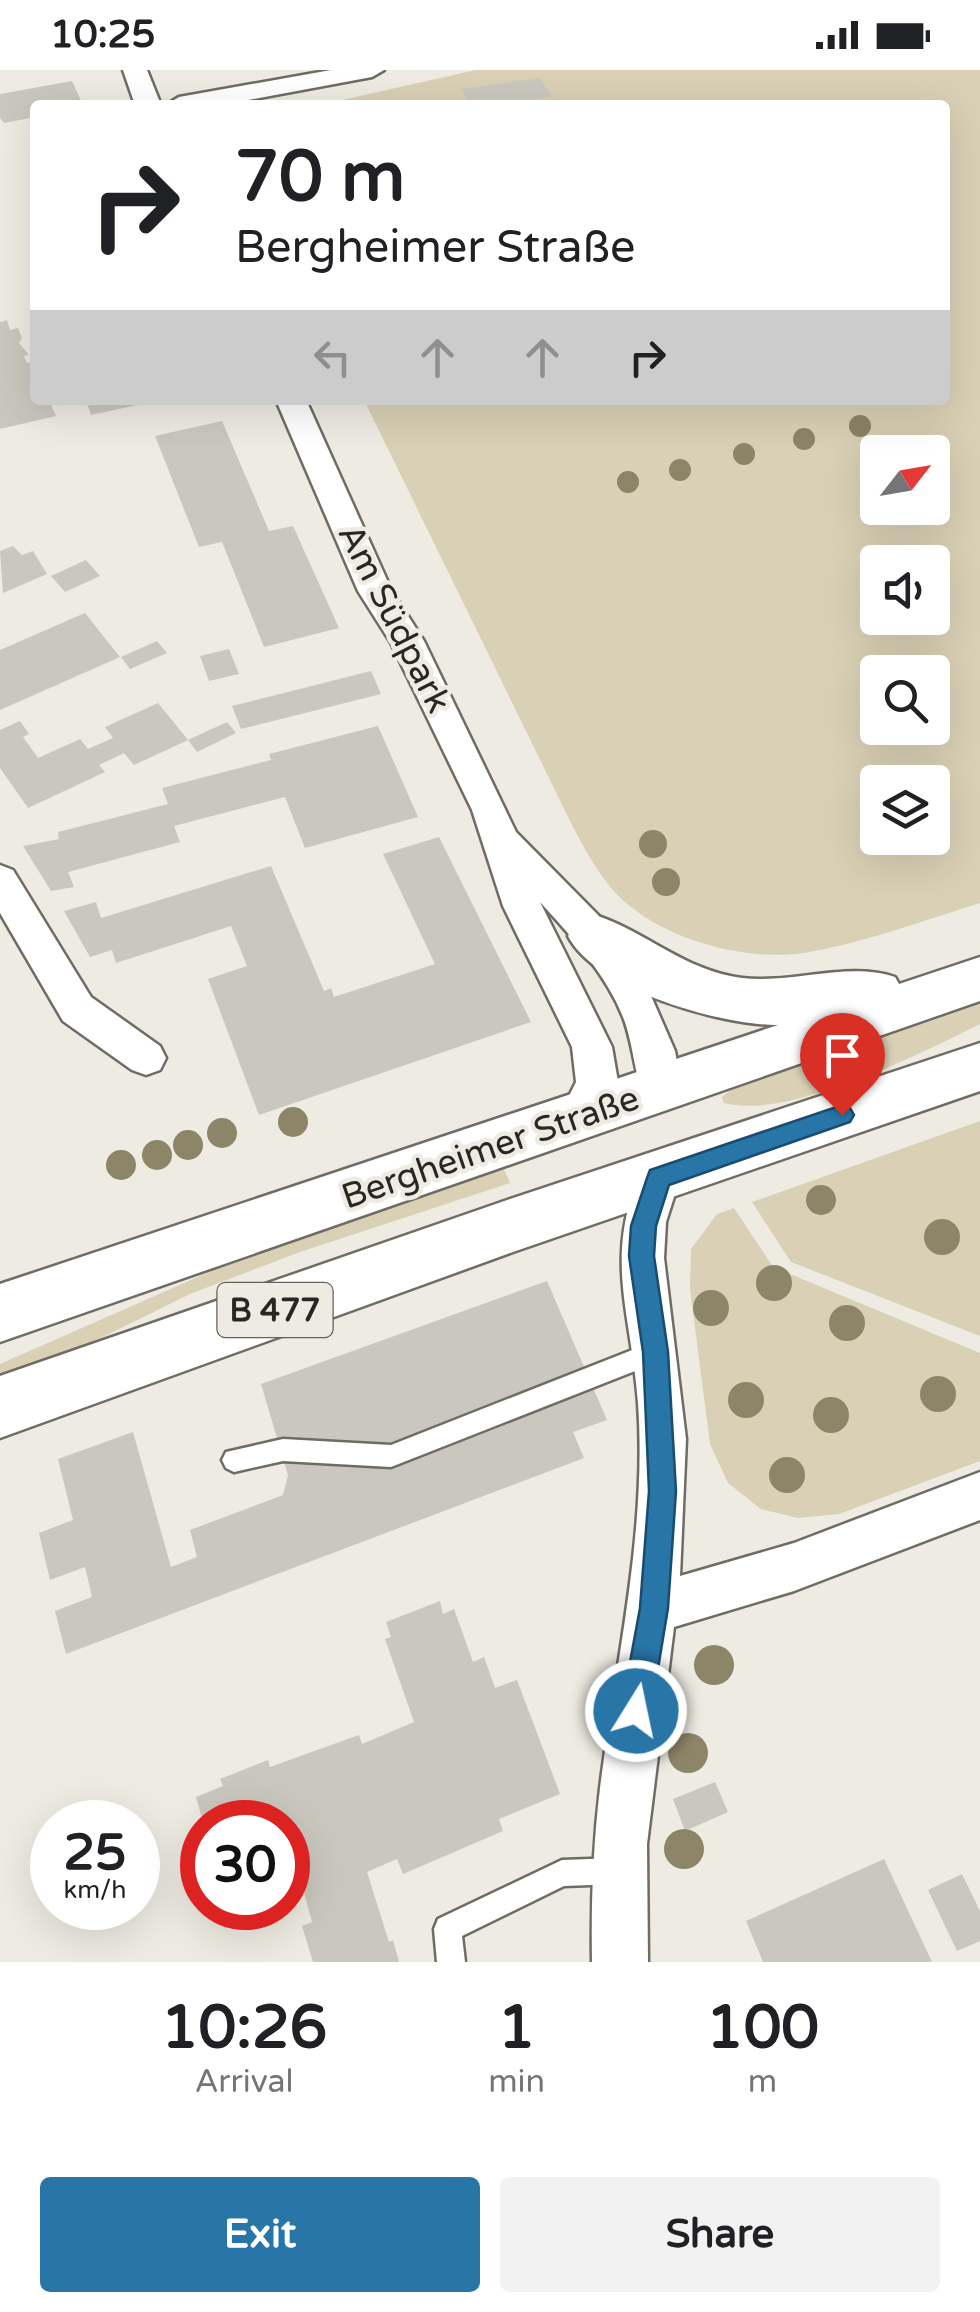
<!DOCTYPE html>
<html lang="en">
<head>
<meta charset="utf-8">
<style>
	:root { --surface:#fff; --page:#f2f2f2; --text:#202124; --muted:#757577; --accent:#2875a8 }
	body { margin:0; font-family:"Varela Round",sans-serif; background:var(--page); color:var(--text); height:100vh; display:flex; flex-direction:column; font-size:38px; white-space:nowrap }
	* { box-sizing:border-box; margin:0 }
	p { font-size:32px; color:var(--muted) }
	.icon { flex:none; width:55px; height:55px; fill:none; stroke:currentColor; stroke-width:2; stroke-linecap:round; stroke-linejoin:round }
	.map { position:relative; height:1892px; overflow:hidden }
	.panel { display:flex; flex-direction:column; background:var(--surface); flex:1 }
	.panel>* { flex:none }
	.banner { position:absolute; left:30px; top:30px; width:920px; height:305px; border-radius:10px; box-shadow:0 10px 40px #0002; background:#fff; color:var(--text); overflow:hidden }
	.needle { width:65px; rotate:59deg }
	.controls { position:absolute; left:860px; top:365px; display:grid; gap:20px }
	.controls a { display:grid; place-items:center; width:90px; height:90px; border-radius:10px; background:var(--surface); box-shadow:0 10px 40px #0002; font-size:50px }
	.speed { position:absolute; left:30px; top:1730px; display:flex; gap:20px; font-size:50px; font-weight:700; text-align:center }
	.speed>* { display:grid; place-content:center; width:130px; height:130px; border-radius:50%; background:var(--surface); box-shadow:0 10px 40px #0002; line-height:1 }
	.speed small { font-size:25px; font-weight:400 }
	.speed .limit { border:15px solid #d22; background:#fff; color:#111 }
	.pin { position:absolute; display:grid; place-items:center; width:85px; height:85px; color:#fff; margin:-102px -42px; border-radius:50% 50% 50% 0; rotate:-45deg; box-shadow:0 0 10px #0007 }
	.pin .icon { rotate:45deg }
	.me { position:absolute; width:110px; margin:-55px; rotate:10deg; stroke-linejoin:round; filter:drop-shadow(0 0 8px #0008) }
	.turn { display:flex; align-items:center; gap:35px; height:210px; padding:0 40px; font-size:45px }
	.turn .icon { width:130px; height:130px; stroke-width:2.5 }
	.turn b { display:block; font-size:70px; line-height:85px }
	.lanes { display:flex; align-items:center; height:95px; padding:0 40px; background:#0003; justify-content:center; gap:50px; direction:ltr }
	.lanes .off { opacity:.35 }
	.eta { display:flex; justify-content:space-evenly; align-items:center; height:170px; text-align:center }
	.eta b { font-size:60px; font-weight:700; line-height:70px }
	.action { display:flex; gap:20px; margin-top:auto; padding:20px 40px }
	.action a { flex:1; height:115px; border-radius:10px; background:var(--accent); color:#fff; font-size:40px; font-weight:700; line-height:115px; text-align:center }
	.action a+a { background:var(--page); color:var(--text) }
	.status { display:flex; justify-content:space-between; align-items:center; height:70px; padding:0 50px; background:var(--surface); direction:ltr }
	.status svg { height:28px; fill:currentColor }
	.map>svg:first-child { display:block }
	.green { fill:#d9d0b5; fill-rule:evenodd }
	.building { fill:#cac7be }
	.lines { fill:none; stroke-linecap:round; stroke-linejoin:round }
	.lane-casing { stroke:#6f6c64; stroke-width:5 }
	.street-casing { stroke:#6f6c64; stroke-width:5 }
	.primary-casing { stroke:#6f6c64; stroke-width:5 }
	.lane { fill:#fff; fill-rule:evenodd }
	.street { fill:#fff; fill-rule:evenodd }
	.primary { fill:#fff; fill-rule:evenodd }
	.tree { fill:#8d8568 }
	.route { fill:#2875a8; stroke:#1a4c6d; stroke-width:2.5 }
	.labels { text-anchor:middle; stroke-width:9; stroke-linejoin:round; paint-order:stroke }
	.shield { fill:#eeebe2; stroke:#63625c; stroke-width:2.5 }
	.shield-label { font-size:32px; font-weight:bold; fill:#282723 }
	.street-label { font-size:35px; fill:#282723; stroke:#eeebe2 }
</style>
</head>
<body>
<div class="status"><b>10:25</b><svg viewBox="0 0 49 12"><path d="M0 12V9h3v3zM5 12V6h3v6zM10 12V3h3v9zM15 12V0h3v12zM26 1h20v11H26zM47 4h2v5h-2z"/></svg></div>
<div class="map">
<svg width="980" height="1892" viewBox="0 0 980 1892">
	<rect width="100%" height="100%" fill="#eeebe2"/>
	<g class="green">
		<path d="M476,0H980V833C922,851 864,873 804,883C748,891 675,872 631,837C605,817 588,785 573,757L364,330H945V35H320ZM878,382H932V438H878ZM878,492H932V548H878ZM878,602H932V658H878ZM878,712H932V768H878Z"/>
		<path d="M980,934V954C920,984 789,1050 724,1033L722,1027L731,1020Z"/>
		<polygon points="980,1051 980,1266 791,1192 752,1132"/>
		<polygon points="503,1097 510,1113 300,1182 190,1224 105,1266 0,1310 0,1294 216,1199"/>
		<polygon points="734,1138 773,1197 980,1283 980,1391 839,1444 798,1448 761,1439 728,1413 710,1374 690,1219 691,1179 717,1144"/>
	</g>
	<g class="building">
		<polygon points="540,8 552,26 518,32 520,35 471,35 461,19"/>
		<polygon points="72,11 83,35 35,35 35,47 4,53 0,48 0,24"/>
		<polygon points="7,250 10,260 18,258 22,268 19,273 29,285 24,286 27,293 35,291 35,330 49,330 56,346 0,359 0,252"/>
		<polygon points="86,330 151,330 151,332 91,345"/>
		<polygon points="222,351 269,461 293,456 339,558 264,577 222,472 199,477 155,366"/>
		<polygon points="13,476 22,485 33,481 47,504 3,523 0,481"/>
		<polygon points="86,490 100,506 65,522 51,506"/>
		<polygon points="85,543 120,587 0,640 0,580"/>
		<polygon points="157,571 167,583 130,599 121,587"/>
		<polygon points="229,579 239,604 209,611 200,586"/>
		<polygon points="371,601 381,624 241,659 232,636"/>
		<polygon points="158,633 188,670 134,695 124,683 99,695 105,702 28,738 0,698 0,660 20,651 29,664 23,667 38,688 80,669 88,679 113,668 105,657"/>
		<polygon points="227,652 236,663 197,682 188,670"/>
		<polygon points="378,656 418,747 305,778 285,727 174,756 180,772 68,802 74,817 51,821 23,776 59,769 58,762 168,734 162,718 271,690 269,684"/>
		<polygon points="439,767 531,952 259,1045 208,909 247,896 231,856 116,893 112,880 90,887 64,841 96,832 101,848 271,796 324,921 331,918 334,927 435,894 383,784"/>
		<polygon points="547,1211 607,1350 573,1362 584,1388 66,1584 55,1541 92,1527 85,1497 50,1510 39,1463 73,1450 58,1389 133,1362 171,1497 197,1487 190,1460 283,1425 288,1405 261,1314"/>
		<polygon points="440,1531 443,1544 454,1539 473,1592 484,1587 495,1618 517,1610 560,1724 499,1749 503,1761 403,1804 397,1789 367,1802 389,1872 393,1870 399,1892 313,1892 302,1856 312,1852 302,1815 288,1821 288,1752 203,1752 196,1727 223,1716 220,1709 268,1690 270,1697 359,1665 362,1674 414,1652 385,1569 391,1567 386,1552"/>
		<polygon points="715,1712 728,1742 685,1761 673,1729"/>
		<polygon points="884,1789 932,1892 763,1892 746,1851"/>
		<polygon points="962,1804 980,1841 980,1871 957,1881 928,1820"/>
	</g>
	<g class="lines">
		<g class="lane-casing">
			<g id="lane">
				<polygon points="655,1271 663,1274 666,1282 663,1290 391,1397 283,1391 234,1402 226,1398 222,1390 226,1382 283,1369 391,1375"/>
				<polygon points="618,1788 627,1792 631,1801 627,1810 618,1814 564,1816 462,1866 465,1892 437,1892 434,1859 438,1849 562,1790"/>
			</g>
		</g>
		<g class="street-casing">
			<g id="street">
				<polygon points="123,0 147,0 161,35 135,35"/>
				<polygon points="331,0 384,0 372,7 221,35 166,35 179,27"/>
				<path d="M276,330H306L391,519L424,571L516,762L598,845L641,903L675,981L682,1019L676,1031L661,1037L646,1031C634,1006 634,975 623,947C606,904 571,866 540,832L612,977L618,1012L595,1059L580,1064L565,1059L559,1046L576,1012L572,977L503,836L472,740L391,573L358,521Z"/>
				<polygon points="0,795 13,800 91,927 160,976 166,988 160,1000 146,1005 132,1000 63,951 0,843"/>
				<path d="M659,1089L674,1095L680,1108L666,1152L664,1188L686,1369L680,1506L794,1473L980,1402V1450L794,1521L674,1557L647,1774L648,1892H592C591,1833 593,1776 600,1718C616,1589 647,1463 638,1333C631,1240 602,1185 644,1095Z"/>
			</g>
		</g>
		<g class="primary-casing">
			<g id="primary">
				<path d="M595,845C647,862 685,901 742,908C792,914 848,891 895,907L899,914L980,887V931L0,1272V1214L778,955C720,955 596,920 568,866L576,851Z"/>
				<polygon points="980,973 980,1021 513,1182 0,1368 0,1306 513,1128"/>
			</g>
		</g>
		<use href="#lane" class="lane"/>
		<use href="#street" class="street"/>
		<use href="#primary" class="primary"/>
	</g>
	<g class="tree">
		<circle cx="860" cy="356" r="11"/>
		<circle cx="804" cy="369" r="11"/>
		<circle cx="744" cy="384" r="11"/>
		<circle cx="680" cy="400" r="11"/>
		<circle cx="628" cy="412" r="11"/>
		<circle cx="653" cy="774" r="14"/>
		<circle cx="666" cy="812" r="14"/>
		<circle cx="293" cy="1052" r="15"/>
		<circle cx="222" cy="1063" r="15"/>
		<circle cx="188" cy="1075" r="15"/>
		<circle cx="157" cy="1085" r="15"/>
		<circle cx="121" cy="1095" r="15"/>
		<circle cx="821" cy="1130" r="15"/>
		<circle cx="942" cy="1167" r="18"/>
		<circle cx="774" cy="1213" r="18"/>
		<circle cx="711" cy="1238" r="18"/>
		<circle cx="847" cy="1253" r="18"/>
		<circle cx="938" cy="1324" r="18"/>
		<circle cx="746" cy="1330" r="18"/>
		<circle cx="831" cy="1345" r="18"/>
		<circle cx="787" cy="1405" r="18"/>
		<circle cx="714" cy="1595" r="20"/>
		<circle cx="688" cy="1683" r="20"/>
		<circle cx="684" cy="1779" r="20"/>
	</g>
	<polygon class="route" points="842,1035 850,1038 854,1045 850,1052 669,1115 656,1156 654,1186 668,1282 676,1421 668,1538 651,1641 646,1652 636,1656 626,1652 621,1641 640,1538 649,1421 643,1282 629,1186 631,1156 647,1108 650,1100"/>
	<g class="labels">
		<rect class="shield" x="217.5" y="1213" width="115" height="54" rx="8"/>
		<g class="shield-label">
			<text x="275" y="1251">B 477</text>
		</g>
		<g class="street-label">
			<text transform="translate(395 548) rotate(63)" y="12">Am Südpark</text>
			<text transform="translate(490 1077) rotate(-19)" y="12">Bergheimer Straße</text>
		</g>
	</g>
</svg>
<div class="controls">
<a><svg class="needle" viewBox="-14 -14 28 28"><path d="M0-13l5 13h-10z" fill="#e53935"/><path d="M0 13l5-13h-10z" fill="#757577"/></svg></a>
<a><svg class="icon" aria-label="sound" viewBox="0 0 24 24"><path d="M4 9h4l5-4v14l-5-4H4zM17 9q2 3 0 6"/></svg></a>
<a><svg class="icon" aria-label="search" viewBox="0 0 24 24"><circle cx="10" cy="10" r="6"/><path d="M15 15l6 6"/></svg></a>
<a><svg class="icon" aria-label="layers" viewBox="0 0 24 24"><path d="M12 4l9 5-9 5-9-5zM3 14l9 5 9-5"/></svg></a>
</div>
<div class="speed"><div>25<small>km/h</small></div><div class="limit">30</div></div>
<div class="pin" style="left:842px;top:1045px;background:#d93025"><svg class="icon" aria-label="arrive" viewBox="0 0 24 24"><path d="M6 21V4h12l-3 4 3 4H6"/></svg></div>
<svg class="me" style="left:636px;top:1641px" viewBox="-20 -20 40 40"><circle r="17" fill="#2875a8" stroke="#fff" stroke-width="3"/><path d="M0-11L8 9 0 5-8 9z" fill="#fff"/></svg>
<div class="banner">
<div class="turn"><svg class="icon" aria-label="right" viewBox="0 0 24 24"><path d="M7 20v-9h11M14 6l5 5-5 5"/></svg><div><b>70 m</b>Bergheimer Straße</div></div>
<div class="lanes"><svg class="icon off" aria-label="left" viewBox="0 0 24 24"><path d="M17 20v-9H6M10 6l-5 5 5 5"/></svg><svg class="icon off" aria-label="ahead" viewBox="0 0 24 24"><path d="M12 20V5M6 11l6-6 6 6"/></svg><svg class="icon off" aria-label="ahead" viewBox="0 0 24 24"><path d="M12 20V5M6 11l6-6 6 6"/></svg><svg class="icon" aria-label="right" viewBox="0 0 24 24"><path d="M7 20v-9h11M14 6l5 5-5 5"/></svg></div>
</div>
</div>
<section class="panel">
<div class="eta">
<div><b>10:26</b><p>Arrival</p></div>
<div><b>1</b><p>min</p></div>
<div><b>100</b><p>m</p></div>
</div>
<div class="action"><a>Exit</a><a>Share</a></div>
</section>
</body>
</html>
